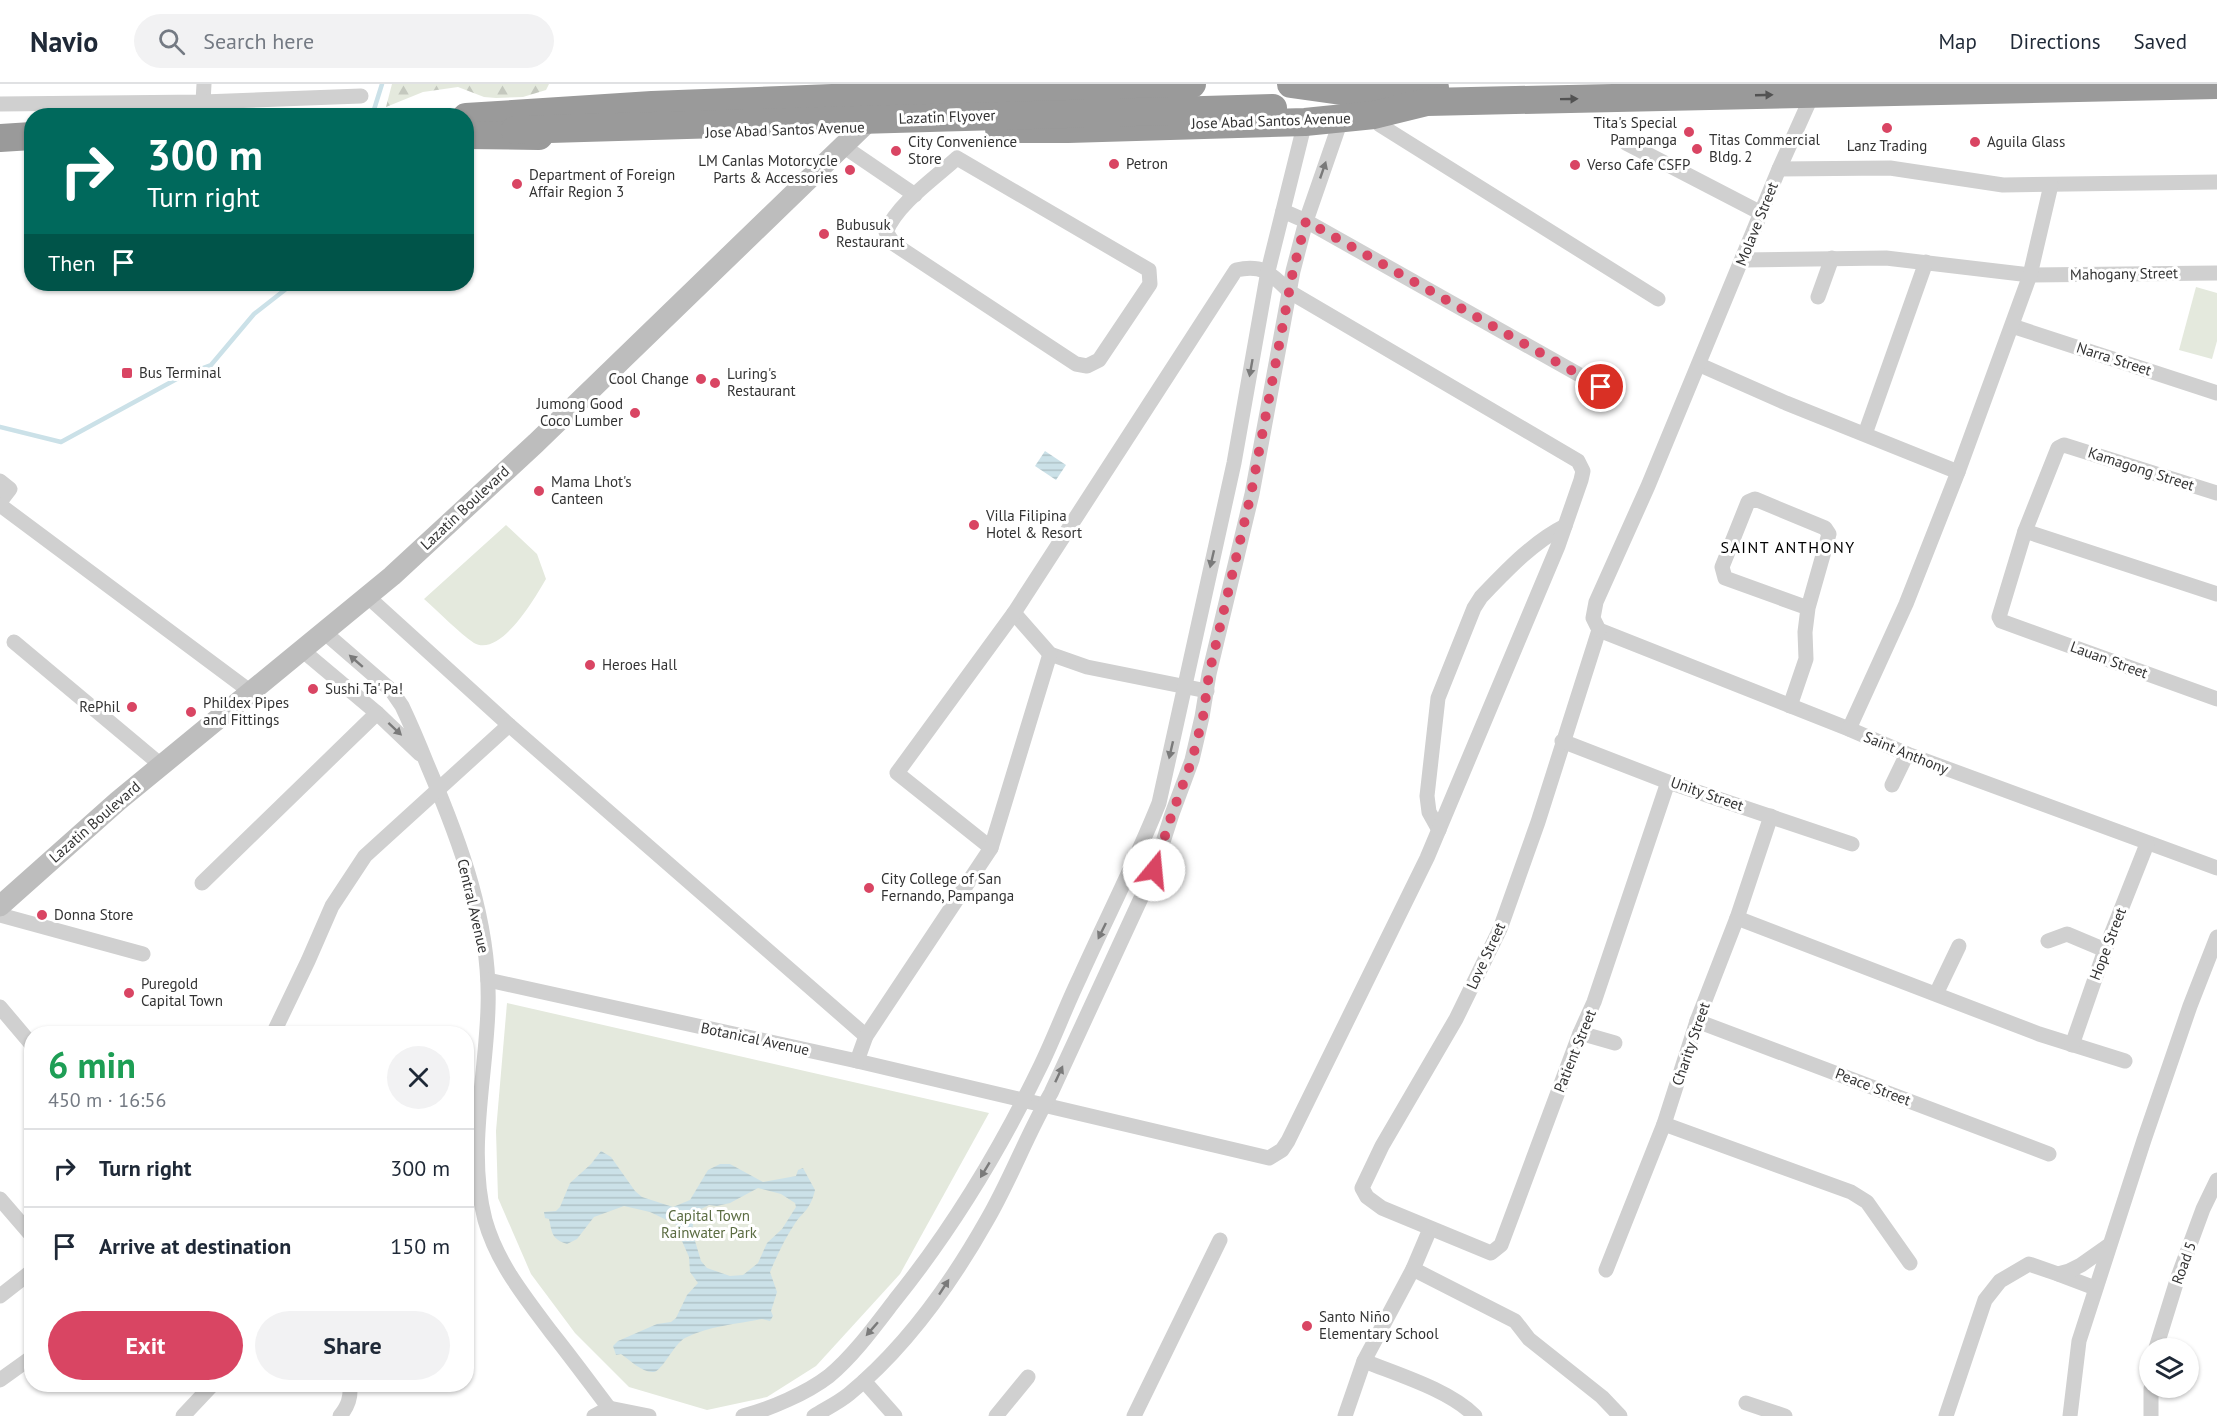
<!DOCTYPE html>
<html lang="en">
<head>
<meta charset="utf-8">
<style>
	:root { --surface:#fff; --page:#f2f2f3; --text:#1f2937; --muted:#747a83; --line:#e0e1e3; --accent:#d94563 }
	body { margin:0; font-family:"PT Sans",sans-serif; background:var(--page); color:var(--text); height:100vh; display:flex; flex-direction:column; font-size:22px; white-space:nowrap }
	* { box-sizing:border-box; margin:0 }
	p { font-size:20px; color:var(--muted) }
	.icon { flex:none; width:33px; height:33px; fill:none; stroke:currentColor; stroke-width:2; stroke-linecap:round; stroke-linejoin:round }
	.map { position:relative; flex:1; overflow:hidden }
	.sheet { position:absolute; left:24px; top:942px; width:450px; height:366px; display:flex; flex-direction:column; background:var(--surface); border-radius:24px; box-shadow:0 2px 4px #0004 }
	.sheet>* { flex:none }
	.top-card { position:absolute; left:24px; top:24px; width:450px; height:183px; border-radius:24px; box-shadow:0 2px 4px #0004; background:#00695c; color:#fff; overflow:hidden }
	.fabs { position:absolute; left:2139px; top:1254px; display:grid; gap:12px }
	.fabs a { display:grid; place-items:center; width:60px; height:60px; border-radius:50%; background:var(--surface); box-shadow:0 2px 4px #0004; font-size:30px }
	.pin { position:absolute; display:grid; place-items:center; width:51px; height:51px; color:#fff; margin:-26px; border:3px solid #fff; border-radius:50%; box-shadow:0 2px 6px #0007 }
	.me { position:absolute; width:66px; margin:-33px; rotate:17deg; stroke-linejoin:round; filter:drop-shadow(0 0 4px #0008) }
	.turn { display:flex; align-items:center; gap:21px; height:126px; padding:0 24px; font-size:27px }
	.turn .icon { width:78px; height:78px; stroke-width:2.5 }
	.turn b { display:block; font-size:42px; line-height:51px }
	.then { display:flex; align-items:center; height:57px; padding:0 24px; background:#0003; gap:12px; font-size:22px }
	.round { display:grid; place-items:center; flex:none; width:63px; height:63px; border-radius:32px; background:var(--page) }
	.overview { display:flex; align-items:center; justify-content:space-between; height:102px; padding:0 24px }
	h1 { font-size:36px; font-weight:600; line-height:45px; color:#1e9e55 }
	.button { display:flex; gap:12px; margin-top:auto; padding:12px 24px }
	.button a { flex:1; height:69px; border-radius:36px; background:var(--accent); color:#fff; font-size:24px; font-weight:600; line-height:69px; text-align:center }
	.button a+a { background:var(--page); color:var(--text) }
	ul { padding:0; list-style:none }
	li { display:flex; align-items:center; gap:18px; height:78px; padding:0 24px; border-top:2px solid var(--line) }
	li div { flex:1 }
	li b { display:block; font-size:22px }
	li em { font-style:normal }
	header { display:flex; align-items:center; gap:36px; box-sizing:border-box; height:84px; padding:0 30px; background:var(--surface); border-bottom:2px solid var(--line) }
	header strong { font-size:28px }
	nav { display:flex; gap:33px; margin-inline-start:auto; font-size:21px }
	.search { width:420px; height:54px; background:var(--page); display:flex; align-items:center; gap:15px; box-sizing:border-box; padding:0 21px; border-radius:33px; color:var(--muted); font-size:22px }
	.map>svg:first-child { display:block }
	.forest { fill:url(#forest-firs) }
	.park { fill:#e4e9dd }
	.water { fill:url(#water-rules); fill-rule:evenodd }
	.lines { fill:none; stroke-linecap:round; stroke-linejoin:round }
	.stream { stroke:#cbe1e8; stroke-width:4.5 }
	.street { stroke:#d0d0d0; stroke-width:15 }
	.secondary { stroke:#bdbdbd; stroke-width:21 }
	.highway { stroke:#9a9a9a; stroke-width:28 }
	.highway-bridge { stroke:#9a9a9a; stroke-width:28 }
	.oneway { fill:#525252 }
	.oneway2 { fill:#7a7a7a }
	.route { stroke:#d94563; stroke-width:10; stroke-dasharray:0 18 }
	.poi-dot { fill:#d94563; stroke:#fff; stroke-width:2 }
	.labels { text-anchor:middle; stroke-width:6; stroke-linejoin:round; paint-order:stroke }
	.street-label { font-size:15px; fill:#333; stroke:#fff }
	.poi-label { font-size:15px; fill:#333; stroke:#fff; text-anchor:start }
	.park-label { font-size:15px; fill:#5b6c42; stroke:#fff }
	.neighbourhood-label { font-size:16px; letter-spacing:1.5px; fill:#000; stroke:#fff }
</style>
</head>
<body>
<header>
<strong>Navio</strong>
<div class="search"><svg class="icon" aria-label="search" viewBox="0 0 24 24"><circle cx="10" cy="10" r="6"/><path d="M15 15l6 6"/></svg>Search here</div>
<nav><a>Map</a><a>Directions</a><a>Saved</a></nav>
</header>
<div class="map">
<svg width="2217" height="1332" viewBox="0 0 2217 1332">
	<defs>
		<pattern id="forest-firs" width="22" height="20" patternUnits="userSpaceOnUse" patternTransform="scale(1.5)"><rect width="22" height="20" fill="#e4e9dd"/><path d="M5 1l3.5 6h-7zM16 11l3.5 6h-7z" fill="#c4c8be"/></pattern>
		<pattern id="water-rules" width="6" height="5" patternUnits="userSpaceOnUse" patternTransform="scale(1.5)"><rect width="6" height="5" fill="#cbe1e8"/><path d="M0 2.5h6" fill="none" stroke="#afc2c7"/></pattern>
	</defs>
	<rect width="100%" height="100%" fill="#fff"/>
	<polygon class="forest" points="392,0 549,0 546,6 523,13 496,14 484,13 458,3 423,8 386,23"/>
	<g class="park">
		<polygon points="2196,203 2217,209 2217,257 2212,275 2179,266"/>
		<path d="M506,441L537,470L546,495C536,512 501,574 474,559C459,549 439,528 424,515Z"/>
		<polygon points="507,919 989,1029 900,1190 816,1282 767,1313 707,1326 629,1303 575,1249 531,1190 498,1114 496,1047"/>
	</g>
	<g class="water">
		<polygon points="1045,367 1066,381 1056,396 1035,382"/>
		<path d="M601,1067L611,1073L635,1107L642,1113L673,1123L690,1116L708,1086L720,1080H730L763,1098L796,1092L798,1086L803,1084L815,1106C810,1127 803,1127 794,1141C784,1156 777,1172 770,1188L777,1208L771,1227L773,1232L770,1237L762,1235C737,1240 708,1242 685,1254C674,1260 662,1287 654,1288C642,1289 630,1276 621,1270L616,1271L613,1262L618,1257L657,1240L671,1238L676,1234L687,1211L698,1199L690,1188L689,1173L682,1157V1146L677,1141L650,1128L624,1122L594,1133L577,1155L567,1160C551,1155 552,1148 549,1135L545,1134L544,1128L556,1127L560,1123L570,1099L591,1080ZM758,1104L781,1110L795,1119L796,1123L782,1145L767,1159L758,1179L743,1191L730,1192L707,1184L701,1177L692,1147L695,1128L709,1121L717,1122L730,1119Z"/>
	</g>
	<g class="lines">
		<g class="stream">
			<polyline points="372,32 382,0"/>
			<polyline points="0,343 61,358 184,291 211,281 254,230 286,205 296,200"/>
		</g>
		<g class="street">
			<polyline points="203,18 204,0"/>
			<polyline points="0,20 203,18 361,12"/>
			<polyline points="1374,31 1380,41 1658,215"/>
			<polyline points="1626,59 1761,129"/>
			<polyline points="843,62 915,111"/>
			<path d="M957,74L1149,186L1150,200L1099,276L1087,282L1076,280L894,160L886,148C897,120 935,94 957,74Z"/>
			<polyline points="1779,85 1890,84 2003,101 2217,98"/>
			<polyline points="1283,127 1306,137 1601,303"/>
			<polyline points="1743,176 1886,174 2030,191 2217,189"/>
			<polyline points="1818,213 1832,174"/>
			<polyline points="2012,242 2217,309"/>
			<polyline points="1700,281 1786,319 1958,388"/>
			<polyline points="1865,350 1926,178"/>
			<polyline points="0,397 10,405 0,418"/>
			<polyline points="2217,409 2064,361 2058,364 2025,447 1999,533 2001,537 2217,615"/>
			<polyline points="0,421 251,608"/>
			<polyline points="2025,447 2217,510"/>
			<polyline points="367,512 509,641 866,952"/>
			<polyline points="1014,529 1050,570 1087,583 1207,607"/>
			<polyline points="1599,546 1538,738 1500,845 1456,935 1382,1062 1362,1104 1367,1113 1382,1124 1491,1169 1501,1161 1580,949 1594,918 1668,698"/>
			<polyline points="1599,546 1849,645 1907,670 2217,784"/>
			<polyline points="1599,546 1593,534 1596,518 1648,402 1779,85 1814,7"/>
			<path d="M324,548L391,606L402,622C411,641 419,660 427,680C460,757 491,839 488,924C486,994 467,1067 485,1136C497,1179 525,1213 551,1248C571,1273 590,1299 609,1324L611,1332"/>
			<polyline points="14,558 161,681"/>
			<polyline points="302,566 377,629 420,670"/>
			<polyline points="1790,622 1806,575 1805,548 1808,524 1829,450 1825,444 1755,415 1748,418 1722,483 1725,494 1808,524"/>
			<polyline points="1849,645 1906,520 1958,388 2030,191 2051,101"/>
			<polyline points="1562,657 1668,698 1852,760"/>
			<polyline points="1892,701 1907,670"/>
			<path d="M1439,746L1429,728L1427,712L1438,614L1474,524L1481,513C1506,487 1533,458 1565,442"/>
			<polyline points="202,799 377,629"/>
			<polyline points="0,831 143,870"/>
			<polyline points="1737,834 2039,950 2125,977"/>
			<polyline points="2048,857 2067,850 2105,866"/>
			<path d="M488,896L857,977L1269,1074L1282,1066L1288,1057L1427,774L1558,462L1581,396L1583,387L1578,377L1290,208C1271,190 1264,180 1236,186L1014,529L897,689L991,764"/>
			<polyline points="1936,910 1959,862"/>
			<polyline points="0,923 32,961"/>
			<polyline points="1697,937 2049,1070"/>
			<polyline points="1580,949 1615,959"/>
			<polyline points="273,950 308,877 332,822 365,772 509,641"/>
			<polyline points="2072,961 2105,866 2147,760"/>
			<polyline points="857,977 866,952 991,764 1050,570"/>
			<polyline points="1664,1040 1851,1108 1867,1118 1910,1179"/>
			<polyline points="0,1115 32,1152"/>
			<polyline points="1413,1185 1515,1237 1529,1255 1602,1313 1620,1332"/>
			<polyline points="1606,1186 1664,1040 1697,937 1737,834 1771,732"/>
			<polyline points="2058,1190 2095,1204"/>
			<polyline points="0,1212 32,1187"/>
			<polyline points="2156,1264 2178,1193 2203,1125 2217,1096"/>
			<path d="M1364,1277C1399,1291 1449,1306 1475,1332"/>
			<polyline points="0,1296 32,1273"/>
			<polyline points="864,1297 895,1332"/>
			<polyline points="2151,1304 2151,1332"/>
			<polyline points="1746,1319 1785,1332"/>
			<polyline points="183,1332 213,1300"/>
			<path d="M340,1332C348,1322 351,1314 350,1300"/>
			<polyline points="594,1332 609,1324 649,1332"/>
			<path d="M743,1332C770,1325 807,1309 829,1292C854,1271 875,1242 895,1216C953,1144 1001,1064 1041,981C1055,952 1066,922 1080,893C1106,835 1135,779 1159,719L1234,379L1268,187L1305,38"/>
			<path d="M814,1332C825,1325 838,1319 849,1310C905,1264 952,1198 987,1136C1011,1095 1027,1050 1051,1009L1154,786L1172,730L1192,676L1202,633L1209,590L1252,410L1293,187L1306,137L1341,36"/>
			<polyline points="996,1332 1028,1293"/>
			<polyline points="1134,1332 1220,1156"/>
			<polyline points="1345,1332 1364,1277 1413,1185 1430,1145"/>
			<polyline points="1946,1332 1985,1216 2000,1197 2029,1180 2058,1190 2069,1187 2081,1181 2108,1162"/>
			<polyline points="2070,1332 2079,1257 2144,1056 2190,922 2217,853"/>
		</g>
		<polyline class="secondary" points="0,822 118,717 392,492 536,359 876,30"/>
		<g class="highway">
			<polyline points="1291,0 1341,7 1435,4"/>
			<polyline points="466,33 652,21 1192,0"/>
			<polyline points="999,45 1068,45 1305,38 1374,31 1427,18 2217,1"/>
			<polyline points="466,51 539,52"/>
			<polyline points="0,54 32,52"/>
		</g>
		<polyline class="highway-bridge" points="515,46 1273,24"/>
	</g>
	<defs><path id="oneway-solid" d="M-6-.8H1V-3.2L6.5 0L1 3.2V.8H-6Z" transform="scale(1.5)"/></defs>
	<g class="oneway">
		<use href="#oneway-solid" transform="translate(1764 11) rotate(-2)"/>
		<use href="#oneway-solid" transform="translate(1569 15) rotate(-1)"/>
	</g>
	<g class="oneway2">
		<use href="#oneway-solid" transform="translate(1323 86) rotate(-71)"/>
		<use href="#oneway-solid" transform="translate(1251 284) rotate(100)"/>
		<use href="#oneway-solid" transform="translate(1212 475) rotate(103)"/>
		<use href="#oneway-solid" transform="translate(356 577) rotate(-139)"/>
		<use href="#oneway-solid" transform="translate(395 645) rotate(43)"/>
		<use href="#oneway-solid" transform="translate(1171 666) rotate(103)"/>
		<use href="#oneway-solid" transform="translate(1102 847) rotate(116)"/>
		<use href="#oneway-solid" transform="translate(1059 990) rotate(-65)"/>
		<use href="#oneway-solid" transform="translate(985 1086) rotate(121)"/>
		<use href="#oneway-solid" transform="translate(944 1203) rotate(-57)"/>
		<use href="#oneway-solid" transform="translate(872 1245) rotate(131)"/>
	</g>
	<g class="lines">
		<polyline class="route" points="1154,786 1172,730 1192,676 1203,633 1209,590 1251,410 1293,187 1306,137 1601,303"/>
	</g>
	<g class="poi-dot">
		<circle cx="1887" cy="44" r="6"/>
		<circle cx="1689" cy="48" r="6"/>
		<circle cx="1975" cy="58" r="6"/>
		<circle cx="1697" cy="65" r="6"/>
		<circle cx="896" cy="67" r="6"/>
		<circle cx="1114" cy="80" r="6"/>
		<circle cx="1575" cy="81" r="6"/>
		<circle cx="850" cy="86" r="6"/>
		<circle cx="517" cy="100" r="6"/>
		<circle cx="824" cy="150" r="6"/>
		<rect x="121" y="283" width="12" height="12" rx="3"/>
		<circle cx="701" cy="295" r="6"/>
		<circle cx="715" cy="299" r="6"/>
		<circle cx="635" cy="329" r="6"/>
		<circle cx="539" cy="407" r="6"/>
		<circle cx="974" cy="441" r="6"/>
		<circle cx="590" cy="581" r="6"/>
		<circle cx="313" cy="605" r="6"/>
		<circle cx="132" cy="623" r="6"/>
		<circle cx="191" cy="628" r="6"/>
		<circle cx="869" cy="804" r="6"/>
		<circle cx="42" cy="831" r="6"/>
		<circle cx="129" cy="909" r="6"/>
		<circle cx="1307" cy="1242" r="6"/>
	</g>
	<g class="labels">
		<g class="street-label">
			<text transform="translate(947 33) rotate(-2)" y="5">Lazatin Flyover</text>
			<text transform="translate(1271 37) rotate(-2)" y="5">Jose Abad Santos Avenue</text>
			<text transform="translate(785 46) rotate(-2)" y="5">Jose Abad Santos Avenue</text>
			<text transform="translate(1757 140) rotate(-68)" y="5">Molave Street</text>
			<text transform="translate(2124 190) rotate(-1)" y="5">Mahogany Street</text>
			<text transform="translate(2114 275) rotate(18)" y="5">Narra Street</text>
			<text transform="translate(2141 385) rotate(18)" y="5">Kamagong Street</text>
			<text transform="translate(465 424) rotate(-43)" y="5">Lazatin Boulevard</text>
			<text transform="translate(2109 576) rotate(20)" y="5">Lauan Street</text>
			<text transform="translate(1906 669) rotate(22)" y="5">Saint Anthony</text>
			<text transform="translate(1707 710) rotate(19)" y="5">Unity Street</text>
			<text transform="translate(95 738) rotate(-41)" y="5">Lazatin Boulevard</text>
			<text transform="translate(473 822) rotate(77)" y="5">Central Avenue</text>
			<text transform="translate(2108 860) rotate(-69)" y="5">Hope Street</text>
			<text transform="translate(1486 872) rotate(-65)" y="5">Love Street</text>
			<text transform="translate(755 955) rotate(12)" y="5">Botanical Avenue</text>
			<text transform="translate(1691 960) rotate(-71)" y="5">Charity Street</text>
			<text transform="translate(1575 967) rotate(-68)" y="5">Patient Street</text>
			<text transform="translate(1873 1003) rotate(21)" y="5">Peace Street</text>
			<text transform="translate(2184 1179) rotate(-70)" y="5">Road 5</text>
		</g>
		<g class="poi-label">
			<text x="1677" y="44" text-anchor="end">Tita's Special<tspan x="1677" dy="17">Pampanga</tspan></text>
			<text x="1709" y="61">Titas Commercial<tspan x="1709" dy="17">Bldg. 2</tspan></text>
			<text x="908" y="63">City Convenience<tspan x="908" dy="17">Store</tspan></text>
			<text x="1987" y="63">Aguila Glass</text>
			<text x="1887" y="67" text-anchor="middle">Lanz Trading</text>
			<text x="838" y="82" text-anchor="end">LM Canlas Motorcycle<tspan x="838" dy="17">Parts &amp; Accessories</tspan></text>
			<text x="1126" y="85">Petron</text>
			<text x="1587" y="86">Verso Cafe CSFP</text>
			<text x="529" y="96">Department of Foreign<tspan x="529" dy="17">Affair Region 3</tspan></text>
			<text x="836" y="146">Bubusuk<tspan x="836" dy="17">Restaurant</tspan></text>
			<text x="139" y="294">Bus Terminal</text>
			<text x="727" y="295">Luring's<tspan x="727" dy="17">Restaurant</tspan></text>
			<text x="689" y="300" text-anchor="end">Cool Change</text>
			<text x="623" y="325" text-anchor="end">Jumong Good<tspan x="623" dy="17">Coco Lumber</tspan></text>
			<text x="551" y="403">Mama Lhot's<tspan x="551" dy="17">Canteen</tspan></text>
			<text x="986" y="437">Villa Filipina<tspan x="986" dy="17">Hotel &amp; Resort</tspan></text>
			<text x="602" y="586">Heroes Hall</text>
			<text x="325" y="610">Sushi Ta' Pa!</text>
			<text x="203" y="624">Phildex Pipes<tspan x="203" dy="17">and Fittings</tspan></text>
			<text x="120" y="628" text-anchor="end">RePhil</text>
			<text x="881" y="800">City College of San<tspan x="881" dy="17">Fernando, Pampanga</tspan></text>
			<text x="54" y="836">Donna Store</text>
			<text x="141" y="905">Puregold<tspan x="141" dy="17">Capital Town</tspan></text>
			<text x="1319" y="1238">Santo Niño<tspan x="1319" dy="17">Elementary School</tspan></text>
		</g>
		<g class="park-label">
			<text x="709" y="1137">Capital Town<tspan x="709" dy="17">Rainwater Park</tspan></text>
		</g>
		<g class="neighbourhood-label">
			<text x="1788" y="469">SAINT ANTHONY</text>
		</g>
	</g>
</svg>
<div class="fabs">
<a><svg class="icon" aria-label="layers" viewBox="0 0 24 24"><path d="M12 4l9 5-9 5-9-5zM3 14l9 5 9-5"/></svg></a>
</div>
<div class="pin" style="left:1601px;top:303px;background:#d93025"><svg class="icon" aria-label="arrive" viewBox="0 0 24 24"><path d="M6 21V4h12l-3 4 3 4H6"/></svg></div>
<svg class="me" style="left:1154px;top:786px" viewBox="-20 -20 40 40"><circle r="19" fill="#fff"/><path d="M0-13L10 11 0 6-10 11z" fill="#d94563"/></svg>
<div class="top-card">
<div class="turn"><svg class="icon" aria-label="right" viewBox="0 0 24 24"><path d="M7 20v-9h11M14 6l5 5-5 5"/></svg><div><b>300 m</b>Turn right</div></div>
<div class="then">Then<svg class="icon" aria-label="arrive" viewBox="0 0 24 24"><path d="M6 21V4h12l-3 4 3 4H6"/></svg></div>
</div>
<section class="sheet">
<div class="overview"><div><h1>6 min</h1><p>450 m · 16:56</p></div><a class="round"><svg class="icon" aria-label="close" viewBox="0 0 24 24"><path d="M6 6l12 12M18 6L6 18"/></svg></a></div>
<ul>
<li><svg class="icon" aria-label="right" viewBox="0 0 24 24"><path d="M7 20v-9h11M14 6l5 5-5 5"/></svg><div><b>Turn right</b></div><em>300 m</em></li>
<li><svg class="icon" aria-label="arrive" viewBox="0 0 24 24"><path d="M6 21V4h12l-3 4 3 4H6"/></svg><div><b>Arrive at destination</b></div><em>150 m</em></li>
</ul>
<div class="button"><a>Exit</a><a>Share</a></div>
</section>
</div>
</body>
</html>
